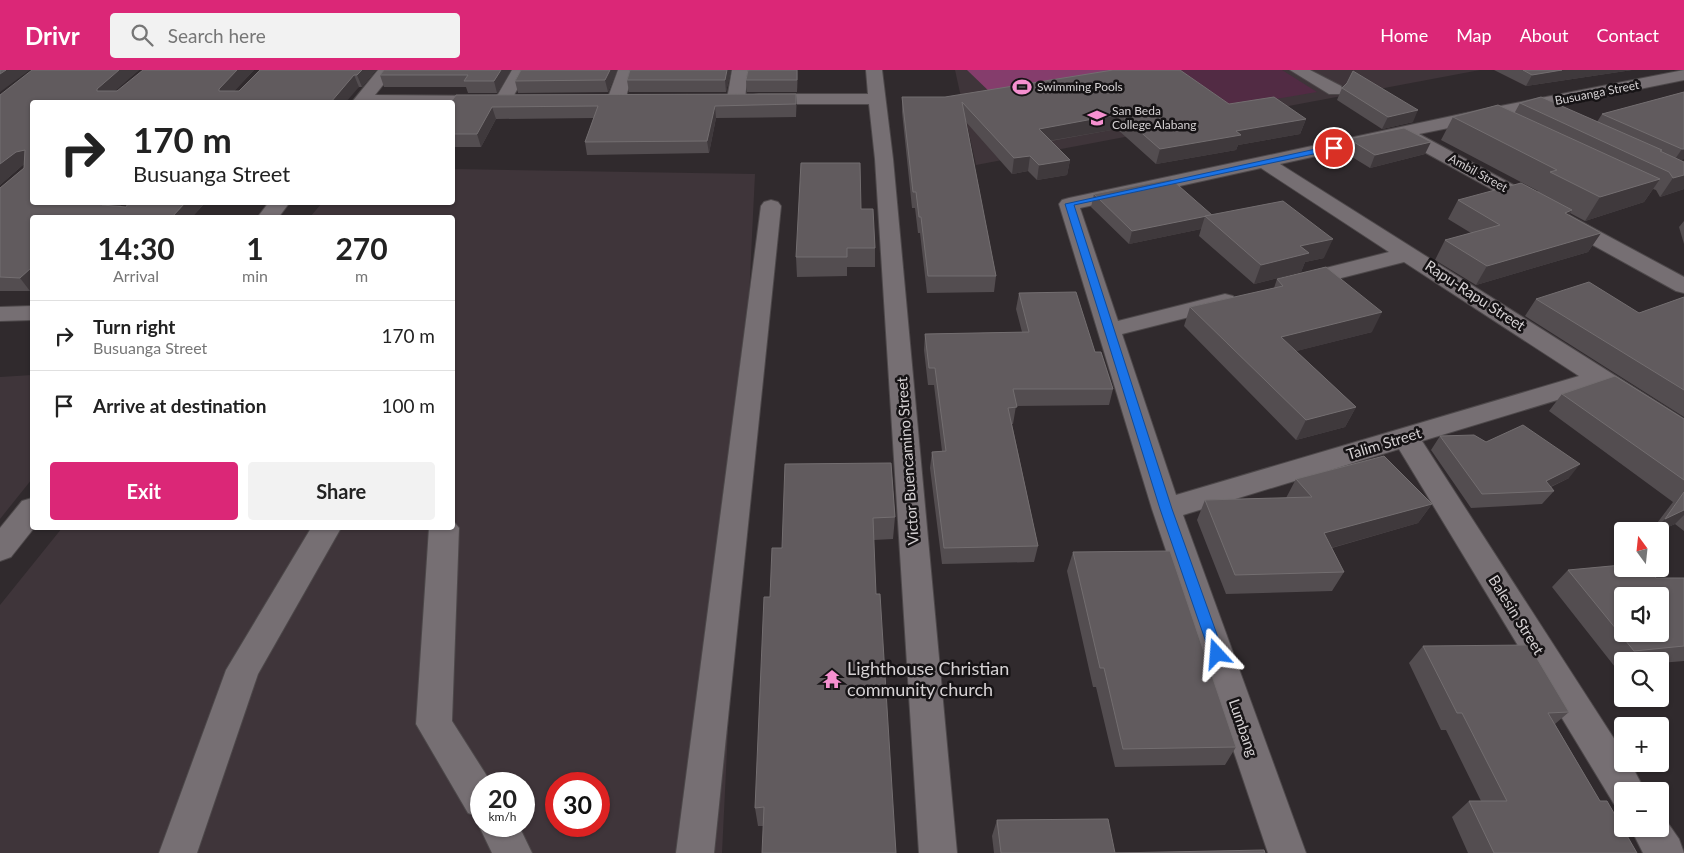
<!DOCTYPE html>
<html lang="en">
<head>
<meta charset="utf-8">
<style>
	:root { --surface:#fff; --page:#f2f2f2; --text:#222; --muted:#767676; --line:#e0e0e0; --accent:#db2777 }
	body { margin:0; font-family:Lato,sans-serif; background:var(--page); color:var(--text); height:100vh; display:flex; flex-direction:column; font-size:19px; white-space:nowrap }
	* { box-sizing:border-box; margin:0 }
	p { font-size:16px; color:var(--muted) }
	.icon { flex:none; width:28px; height:28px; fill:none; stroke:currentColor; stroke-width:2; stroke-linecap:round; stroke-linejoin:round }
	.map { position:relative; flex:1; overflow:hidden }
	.panel { position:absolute; left:30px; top:145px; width:425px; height:315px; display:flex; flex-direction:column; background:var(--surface); border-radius:5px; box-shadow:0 1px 4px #0004 }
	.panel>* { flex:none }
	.banner { position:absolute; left:30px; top:30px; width:425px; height:105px; border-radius:5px; box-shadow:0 1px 4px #0004; background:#fff; color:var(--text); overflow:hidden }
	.needle { width:32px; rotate:345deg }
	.tools { position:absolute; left:1614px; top:452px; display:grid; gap:10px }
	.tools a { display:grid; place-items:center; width:55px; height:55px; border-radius:5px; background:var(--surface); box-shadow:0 1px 4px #0004; font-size:25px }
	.speed { position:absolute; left:470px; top:702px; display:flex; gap:10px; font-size:25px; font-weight:700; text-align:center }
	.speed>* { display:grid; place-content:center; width:65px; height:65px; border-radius:50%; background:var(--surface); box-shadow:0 1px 4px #0004; line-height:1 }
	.speed small { font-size:12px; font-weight:400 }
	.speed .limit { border:8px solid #d22; background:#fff; color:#111 }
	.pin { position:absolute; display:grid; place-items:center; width:42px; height:42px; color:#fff; margin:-21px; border:2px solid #fff; border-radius:50%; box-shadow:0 1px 5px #0007 }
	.me { position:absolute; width:55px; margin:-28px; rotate:341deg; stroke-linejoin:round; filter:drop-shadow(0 0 4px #0008) }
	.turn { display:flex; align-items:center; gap:18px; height:105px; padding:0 20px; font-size:22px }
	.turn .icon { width:65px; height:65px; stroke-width:2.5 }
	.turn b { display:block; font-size:35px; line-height:42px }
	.eta { display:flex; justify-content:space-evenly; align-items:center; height:85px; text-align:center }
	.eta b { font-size:30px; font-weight:700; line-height:35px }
	.cta { display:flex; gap:10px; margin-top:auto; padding:10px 20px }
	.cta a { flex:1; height:58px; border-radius:5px; background:var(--accent); color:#fff; font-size:20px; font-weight:700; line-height:58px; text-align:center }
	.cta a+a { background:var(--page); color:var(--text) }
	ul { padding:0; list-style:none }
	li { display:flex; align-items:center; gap:15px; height:70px; padding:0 20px; border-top:1px solid var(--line) }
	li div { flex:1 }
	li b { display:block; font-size:19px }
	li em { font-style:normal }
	header { display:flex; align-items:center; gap:30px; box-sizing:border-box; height:70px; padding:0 25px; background:var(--accent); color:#fff }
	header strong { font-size:24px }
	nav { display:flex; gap:28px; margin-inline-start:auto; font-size:18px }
	.search { width:350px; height:45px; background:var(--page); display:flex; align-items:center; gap:12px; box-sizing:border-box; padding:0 18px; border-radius:5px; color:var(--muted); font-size:19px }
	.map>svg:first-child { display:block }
	.built { fill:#3f353a; fill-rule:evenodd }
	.green { fill:#522b44 }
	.water { fill:#853d6c }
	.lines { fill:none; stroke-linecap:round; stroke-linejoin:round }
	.minor-casing { stroke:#4d484a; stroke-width:2 }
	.minor { fill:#766f73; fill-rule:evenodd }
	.wall { fill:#534d50 }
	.shaded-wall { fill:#3f393c }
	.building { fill:#615b5e; stroke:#736e70; fill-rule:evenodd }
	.route { fill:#1a73e8; stroke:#114b97 }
	.labels { text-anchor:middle; stroke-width:5; stroke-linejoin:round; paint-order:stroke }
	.far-poi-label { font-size:12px; fill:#d5d1d3; stroke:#161315; text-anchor:start }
	.far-street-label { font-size:12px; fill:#d5d1d3; stroke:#161315 }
	.street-label { font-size:15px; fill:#d5d1d3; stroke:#161315 }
	.near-poi-label { font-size:18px; fill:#d5d1d3; stroke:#161315; text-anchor:start }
</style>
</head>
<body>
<header>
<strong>Drivr</strong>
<div class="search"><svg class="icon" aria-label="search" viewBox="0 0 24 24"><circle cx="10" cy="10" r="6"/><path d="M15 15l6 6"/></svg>Search here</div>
<nav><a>Home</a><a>Map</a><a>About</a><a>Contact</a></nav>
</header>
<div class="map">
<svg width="1684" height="783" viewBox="0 0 1684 783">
	<rect width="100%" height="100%" fill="#302a2d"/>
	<g class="built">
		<polygon points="955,0 1480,0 976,95"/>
		<path d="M453,99L755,104L722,783H0V535L62,458H452V148L310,147L322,133L452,132ZM481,714H524V756H481ZM556,714H599V756H556Z"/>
		<polygon points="32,305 32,409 0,449 0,307"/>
	</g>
	<polygon class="green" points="1171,0 1282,0 1317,22 1224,38"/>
	<polygon class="water" points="967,0 1116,0 995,27"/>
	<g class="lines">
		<g class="minor-casing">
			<g id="minor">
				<polygon points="378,0 395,0 375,25 497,26 512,0 528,0 509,34 503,35 452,35 452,32 352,32"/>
				<polygon points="618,0 634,0 625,30 622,34 610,34 607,30"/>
				<polygon points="732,0 748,0 745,29 742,33 730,33 727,29"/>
				<polygon points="866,0 882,0 893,89 957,783 919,783 875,89 869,34 759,34 753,33 750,29 753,25 759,24 868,24"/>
				<polygon points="1290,0 1310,0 1341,16 1343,20 1341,24 1329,24"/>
				<path d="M1684,0V10L1419,64L1684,207V223L1676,221L1399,68L1280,94L1684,349V371L1675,369L1597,318L1422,371L1622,681V694H1631L1645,721H1622V737L1614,734L1399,379L1183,445L1306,783H1268L1152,439L1059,134L1062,130L1069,128L1480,40ZM1261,98L1389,182L1290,207L1287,212L1290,217L1298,219L1404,192L1579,306L1176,425L1122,264L1233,236L1236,231L1233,226L1225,224L1118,251L1080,138Z"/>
				<polygon points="771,130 778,132 781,136 714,783 676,783 761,136 764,132"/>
				<polygon points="269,132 290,132 278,148 257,148"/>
				<polygon points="32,236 32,250 0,251 0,237"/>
				<polygon points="32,428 34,458 11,487 0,491 0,458 22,431"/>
				<polygon points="452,449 459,458 452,651 492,714 481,714 481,748 468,743 416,654 429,458 452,458"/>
				<polygon points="311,458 341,458 258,604 197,783 159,783 226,600"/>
				<polygon points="1660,744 1663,746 1679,769 1684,783 1643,783 1631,759 1660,759"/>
				<polygon points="481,751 481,756 519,756 532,783 492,783 479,756"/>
			</g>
		</g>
		<use href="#minor" class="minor"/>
	</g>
	<g class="wall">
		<polygon points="139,0 114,21 254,0 234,21 239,21 376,0 362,17 359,17 32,132 123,132 120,136 126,137 129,132 206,132 191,148 32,148 32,219 30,221 0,221 0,118 24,98 24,94 0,115 0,25"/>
		<polygon points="511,0 497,23 468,23 466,17 384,17 380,5"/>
		<polygon points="521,0 617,0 608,22 518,23 515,11"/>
		<polygon points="630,0 731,0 726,22 629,22 627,10"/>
		<polygon points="748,0 798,0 797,22 747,22 746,10"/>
		<polygon points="1494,0 1632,0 1526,16"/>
		<polygon points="1342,18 1413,52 1382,59 1337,30"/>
		<polygon points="1684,22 1684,89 1679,90 1684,92 1684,119 1660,127 1656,120 1653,119 1644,132 1585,151 1570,143 1569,145 1601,163 1588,182 1476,215 1435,190 1445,170 1471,163 1448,149 1458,130 1538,122 1538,121 1441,70 1453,47 1515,42 1520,33 1597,52 1602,44"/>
		<polygon points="796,24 796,47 716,48 709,83 587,85 585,72 594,48 496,49 481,77 452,77 452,32"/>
		<polygon points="902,27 1229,34 1306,49 1300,64 1238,75 1236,80 1156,94 1117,59 1051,71 1070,90 1067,105 1037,110 1028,101 1012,104 966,52 996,206 994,222 927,223 920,163 918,163 915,138 912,138 902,42"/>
		<polygon points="1349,69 1425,84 1370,98 1344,82"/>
		<polygon points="1094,124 1212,145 1324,188 1305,192 1301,202 1254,214 1199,166 1201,159 1129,174 1091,137"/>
		<polygon points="861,139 875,178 875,197 847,197 847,206 797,207 796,187"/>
		<polygon points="1684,151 1684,174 1679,157"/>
		<polygon points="1277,209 1372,262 1296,281 1356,337 1345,357 1296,370 1184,256 1190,237 1274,218"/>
		<polygon points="1019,223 1095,282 1113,319 1109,335 1016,336 1013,354 1012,354 1038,476 1034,492 942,494 930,398 932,382 942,381 934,315 928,315 924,280 925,264 1022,262 1016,239"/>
		<polygon points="1684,227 1684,347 1525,246 1536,229 1639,243"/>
		<polygon points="1562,324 1684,349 1684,461 1675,454 1659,461 1651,461 1673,432 1549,341"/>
		<polygon points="1440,366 1486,372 1569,408 1551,417 1554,421 1542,434 1471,438 1431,380"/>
		<polygon points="891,393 895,447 893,469 874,470 763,756 758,756 755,738 770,527 782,478"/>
		<polygon points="1296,409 1432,434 1418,453 1332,478 1344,502 1332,521 1226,524 1197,450 1205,430 1286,428"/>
		<polygon points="1073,482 1236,677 1225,695 1115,697 1096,617 1093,617 1067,501"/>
		<polygon points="1568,500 1656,508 1684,508 1684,591 1660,593 1660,591 1622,591 1622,597 1615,597 1552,517"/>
		<polygon points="1423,576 1569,642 1555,654 1600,731 1637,783 1468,783 1452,747 1469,731 1481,731 1446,660 1441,660 1409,593"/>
		<polygon points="997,750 1115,783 1265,783 994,783 992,766"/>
	</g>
	<g class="shaded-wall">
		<polygon points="6,0 30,0 0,22 0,4"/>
		<polygon points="119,0 139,0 104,31 97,21 97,19"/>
		<polygon points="237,0 254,0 225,31 219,21 219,19"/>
		<polygon points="362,0 376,0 362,17 357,5"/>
		<polygon points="501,0 511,0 497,23 494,11"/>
		<polygon points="610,0 617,0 608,22 605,10"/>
		<polygon points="727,0 731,0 726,22 725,10"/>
		<polygon points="797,0 798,0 797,22"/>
		<polygon points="1562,0 1632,0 1526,16 1532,5"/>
		<polygon points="354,5 359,17 346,32 331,32"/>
		<polygon points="796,24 797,36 796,47"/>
		<polygon points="715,36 716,48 709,83 707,71"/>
		<polygon points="492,37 496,49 481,77 477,64"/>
		<polygon points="1418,40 1413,52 1382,59 1388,47"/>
		<polygon points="1120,44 1117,59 1036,73 1039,59"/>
		<polygon points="1306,49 1300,64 1238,75 1236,80 1156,94 1160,79 1236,61"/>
		<polygon points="1431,72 1425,84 1370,98 1375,85"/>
		<polygon points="1682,79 1684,79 1684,89 1673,92"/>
		<polygon points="25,80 24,94 0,115 0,94 16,82"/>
		<polygon points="1030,86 1028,101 1012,104 1014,88"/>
		<polygon points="1070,90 1067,105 1037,110 1039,95"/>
		<polygon points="1684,105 1684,119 1660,127 1673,108"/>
		<polygon points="1660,109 1644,132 1585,151 1600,127"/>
		<polygon points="104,132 123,132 111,148 102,135"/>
		<polygon points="186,132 206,132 191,148 171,148"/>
		<polygon points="1572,140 1560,159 1565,143"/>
		<polygon points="1212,145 1205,146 1201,159 1129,174 1132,161"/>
		<polygon points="1601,163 1588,182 1476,215 1487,196"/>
		<polygon points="1333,169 1324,188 1305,192 1301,202 1254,214 1261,195 1300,176"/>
		<polygon points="31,198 32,200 32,219 30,221 20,208"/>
		<polygon points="1382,242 1372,262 1273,287 1281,267"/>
		<polygon points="1356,337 1345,357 1296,370 1306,350"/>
		<polygon points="1580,394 1569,408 1541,421 1546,411"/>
		<polygon points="1432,434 1418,453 1313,483 1324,463"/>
		<polygon points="1684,440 1684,445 1675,454 1659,461 1653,461 1665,449"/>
	</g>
	<g class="building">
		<polygon points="0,0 6,0 0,4"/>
		<polygon points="32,0 119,0 97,19 97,21 117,21 143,0 237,0 219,19 219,21 239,21 260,0 362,0 357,5 354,5 331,32 32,32 32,132 104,132 102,135 126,137 129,132 186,132 171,148 32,148 32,198 31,198 20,208 0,207 0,118 24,98 25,80 16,82 0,94 0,25"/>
		<polygon points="384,0 501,0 494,11 464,11 468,5 380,5"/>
		<polygon points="521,0 610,0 605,10 515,11"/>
		<polygon points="630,0 727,0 725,10 627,10"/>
		<polygon points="748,0 797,0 797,10 746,10"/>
		<polygon points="1113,0 1180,0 1229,34 1274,27 1306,49 1236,61 1241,65 1160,79 1120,44 1039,59 1070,90 1039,95 1030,86 1014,88 962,32 996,206 928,206 921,147 919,147 916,122 913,122 902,27 945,27"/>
		<polygon points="1523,0 1562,0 1532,5"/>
		<polygon points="1353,1 1418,40 1388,47 1342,18 1347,13"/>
		<polygon points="1684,22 1684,79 1682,79 1602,44"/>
		<polygon points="796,24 796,34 715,36 707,71 585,72 598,36 492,37 477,64 452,64 452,32 451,32 456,25"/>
		<polygon points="1541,27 1662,80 1660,81 1684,92 1684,105 1673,108 1669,102 1520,33"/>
		<polygon points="1498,35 1660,109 1600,127 1550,102 1557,100 1453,47"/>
		<polygon points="1404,58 1431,72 1375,85 1349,69"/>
		<polygon points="801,93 860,93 861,139 873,139 875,178 847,178 847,187 796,187"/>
		<polygon points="1171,109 1212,145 1132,161 1094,124"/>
		<polygon points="1521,113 1572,140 1565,143 1601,163 1487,196 1445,170 1500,155 1458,130"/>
		<polygon points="1283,131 1333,169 1300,176 1309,183 1261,195 1205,146"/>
		<polygon points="1326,197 1382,242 1281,267 1356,337 1306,350 1190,237 1283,216 1277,209"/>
		<polygon points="1589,212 1639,243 1684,227 1684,320 1536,229"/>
		<polygon points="1076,222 1095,282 1101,282 1113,319 1013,319 1017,337 1008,338 1038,476 944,478 932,382 946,381 935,298 929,298 925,264 1029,262 1019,223"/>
		<polygon points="1615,306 1684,349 1684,410 1562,324"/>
		<polygon points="1523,355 1580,394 1546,411 1554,421 1482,424 1440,366 1474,365 1486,372"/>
		<polygon points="1384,386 1432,434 1324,463 1344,502 1235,505 1205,430 1312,427 1296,409"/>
		<polygon points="891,393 895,447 873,448 876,524 880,524 896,783 762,783 764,737 755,738 764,527 770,527 772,478 782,478 785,394"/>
		<polygon points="1684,422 1684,440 1665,449"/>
		<polygon points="1170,481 1236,677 1123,679 1104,598 1100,598 1073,482"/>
		<path d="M1622,495V499H1649L1656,508H1684V576L1634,581L1568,500ZM1622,526H1660V564H1622Z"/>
		<polygon points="1529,575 1569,642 1548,643 1600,731 1607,731 1637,783 1494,783 1469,731 1507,731 1462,643 1457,643 1423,576"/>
		<polygon points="1108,749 1115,783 1264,780 1265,783 1001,783 997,750"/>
	</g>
	<polygon class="route" points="1334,75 1338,78 1337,79 1074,135 1172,439 1224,584 1222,588 1212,588 1210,584 1160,439 1065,134"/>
	<defs>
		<g id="stadium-bare" transform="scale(1.5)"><path d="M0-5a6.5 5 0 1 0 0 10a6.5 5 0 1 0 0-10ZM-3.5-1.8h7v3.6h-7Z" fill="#f690d0" stroke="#161315" stroke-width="2.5" paint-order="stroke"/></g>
		<g id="university-bare" transform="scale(1.5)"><path d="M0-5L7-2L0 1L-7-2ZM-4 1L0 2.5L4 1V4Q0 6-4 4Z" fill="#f690d0" stroke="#161315" stroke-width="2.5" paint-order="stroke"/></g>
		<g id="temple-bare" transform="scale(1.5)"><path d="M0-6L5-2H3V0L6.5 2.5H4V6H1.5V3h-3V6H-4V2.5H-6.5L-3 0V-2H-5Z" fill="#f690d0" stroke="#161315" stroke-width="2.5" paint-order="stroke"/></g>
	</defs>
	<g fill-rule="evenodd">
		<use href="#stadium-bare" x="1022" y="17"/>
		<use href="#university-bare" x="1097" y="48"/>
		<use href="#temple-bare" x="832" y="609"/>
	</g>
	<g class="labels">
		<g class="far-poi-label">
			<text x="1037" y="21">Swimming Pools</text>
			<text x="1112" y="45">San Beda<tspan x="1112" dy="14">College Alabang</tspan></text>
		</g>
		<g class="far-street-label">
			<text transform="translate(1597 23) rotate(-11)" y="4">Busuanga Street</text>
			<text transform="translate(1478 103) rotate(29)" y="4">Ambil Street</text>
		</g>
		<g class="street-label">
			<text transform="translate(1475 226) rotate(33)" y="5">Rapu-Rapu Street</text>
			<text transform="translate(1384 374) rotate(-17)" y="5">Talim Street</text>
			<text transform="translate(908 391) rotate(-94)" y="5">Victor Buencamino Street</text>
			<text transform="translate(1516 545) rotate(58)" y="5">Balesin Street</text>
			<text transform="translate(1243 658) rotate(71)" y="5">Lumbang</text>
		</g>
		<g class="near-poi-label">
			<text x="847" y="605">Lighthouse Christian<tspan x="847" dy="21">community church</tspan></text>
		</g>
	</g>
</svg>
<div class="tools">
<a><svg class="needle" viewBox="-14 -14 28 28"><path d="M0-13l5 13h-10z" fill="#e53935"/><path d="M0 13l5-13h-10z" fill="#767676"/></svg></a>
<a><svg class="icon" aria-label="sound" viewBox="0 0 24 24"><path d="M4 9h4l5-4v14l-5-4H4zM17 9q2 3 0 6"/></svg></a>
<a><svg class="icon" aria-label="search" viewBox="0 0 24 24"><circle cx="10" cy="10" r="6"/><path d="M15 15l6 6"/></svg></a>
<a>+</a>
<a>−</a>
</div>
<div class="speed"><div>20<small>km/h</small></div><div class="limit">30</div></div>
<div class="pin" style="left:1334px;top:78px;background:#d93025"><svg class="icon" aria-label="arrive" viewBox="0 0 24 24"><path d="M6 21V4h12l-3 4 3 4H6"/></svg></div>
<svg class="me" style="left:1217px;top:584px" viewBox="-20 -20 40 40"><path d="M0-17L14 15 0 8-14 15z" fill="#1a73e8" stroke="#fff" stroke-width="4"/></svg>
<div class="banner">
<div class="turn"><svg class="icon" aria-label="right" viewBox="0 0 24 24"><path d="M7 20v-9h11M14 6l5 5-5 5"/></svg><div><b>170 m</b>Busuanga Street</div></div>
</div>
<section class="panel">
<div class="eta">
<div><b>14:30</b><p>Arrival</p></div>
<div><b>1</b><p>min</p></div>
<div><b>270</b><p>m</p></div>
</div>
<ul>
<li><svg class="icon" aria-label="right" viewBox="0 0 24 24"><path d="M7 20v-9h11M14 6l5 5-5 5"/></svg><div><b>Turn right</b><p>Busuanga Street</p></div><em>170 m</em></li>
<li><svg class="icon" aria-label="arrive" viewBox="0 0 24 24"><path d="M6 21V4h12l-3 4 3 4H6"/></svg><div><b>Arrive at destination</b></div><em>100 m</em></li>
</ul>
<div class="cta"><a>Exit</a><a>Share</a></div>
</section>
</div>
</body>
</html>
